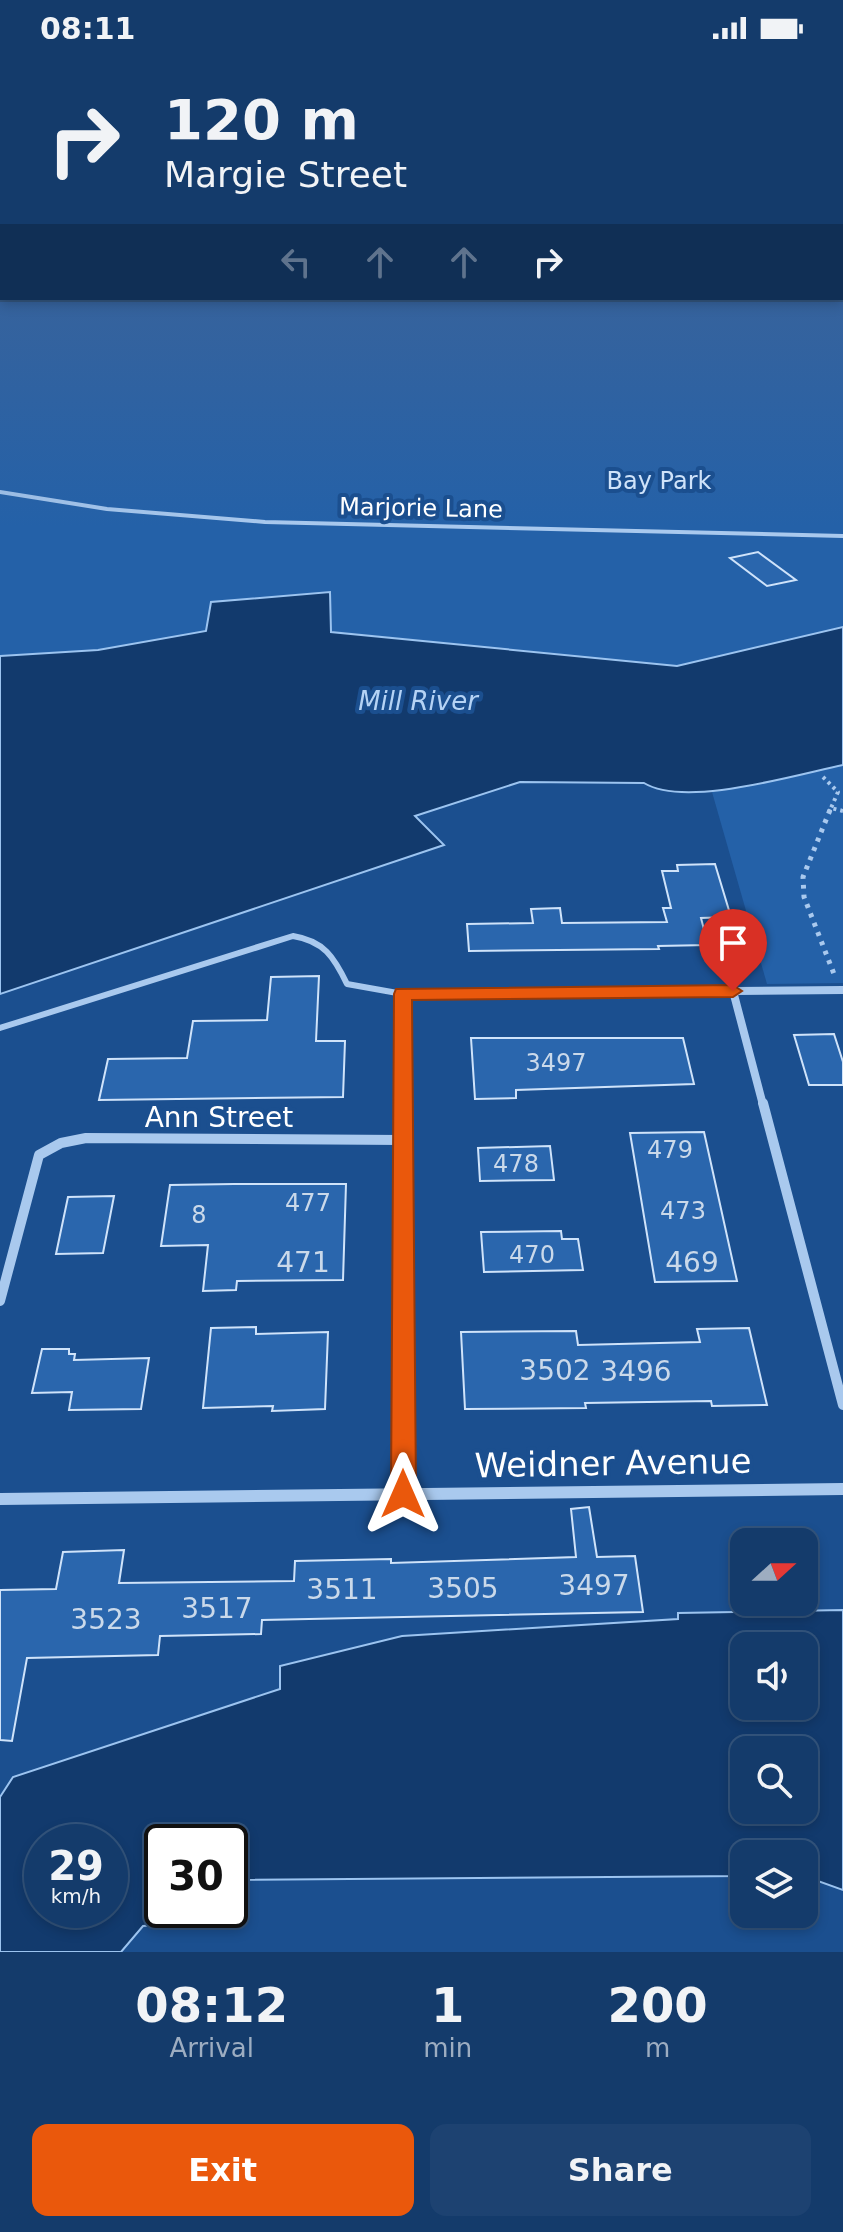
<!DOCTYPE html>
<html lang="en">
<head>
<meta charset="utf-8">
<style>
	:root { --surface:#143b6b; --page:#1d4271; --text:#f1f3f6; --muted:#9dadc1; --line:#33557e; --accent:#ea580c }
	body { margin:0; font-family:"DejaVu Sans",sans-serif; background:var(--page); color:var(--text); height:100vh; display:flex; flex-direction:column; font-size:30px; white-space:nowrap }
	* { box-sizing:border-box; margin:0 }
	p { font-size:26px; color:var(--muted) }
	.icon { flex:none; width:44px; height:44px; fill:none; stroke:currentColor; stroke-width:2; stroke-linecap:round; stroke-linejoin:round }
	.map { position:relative; height:1896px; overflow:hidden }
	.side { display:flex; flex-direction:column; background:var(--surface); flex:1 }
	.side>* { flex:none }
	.banner { position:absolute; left:0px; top:0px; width:844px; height:244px; box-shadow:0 4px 12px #0003,0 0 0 2px var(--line); background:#143b6b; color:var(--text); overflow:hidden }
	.needle { width:52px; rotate:69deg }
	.controls { position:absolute; left:730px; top:1472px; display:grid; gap:16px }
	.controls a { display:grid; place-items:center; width:88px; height:88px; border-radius:16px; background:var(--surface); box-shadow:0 4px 12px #0003,0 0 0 2px var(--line); font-size:40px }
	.speed { position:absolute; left:24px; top:1768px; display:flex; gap:16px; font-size:40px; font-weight:700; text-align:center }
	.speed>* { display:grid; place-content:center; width:104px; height:104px; border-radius:50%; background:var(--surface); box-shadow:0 4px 12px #0003,0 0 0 2px var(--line); line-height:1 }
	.speed small { font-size:20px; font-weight:400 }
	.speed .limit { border:4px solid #111; border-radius:12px; background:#fff; color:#111 }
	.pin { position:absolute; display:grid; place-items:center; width:68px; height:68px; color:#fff; margin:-82px -34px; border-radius:50% 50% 50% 0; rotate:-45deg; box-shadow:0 0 8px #0007 }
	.pin .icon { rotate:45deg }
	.me { position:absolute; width:88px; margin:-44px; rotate:0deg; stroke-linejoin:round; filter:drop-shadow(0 0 6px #0008) }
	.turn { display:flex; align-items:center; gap:28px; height:168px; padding:0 32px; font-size:36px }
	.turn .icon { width:104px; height:104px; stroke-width:2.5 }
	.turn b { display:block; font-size:56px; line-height:68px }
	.lanes { display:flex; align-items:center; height:76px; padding:0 32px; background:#0003; justify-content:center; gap:40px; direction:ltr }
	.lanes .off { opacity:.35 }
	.eta { display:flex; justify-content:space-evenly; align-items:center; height:136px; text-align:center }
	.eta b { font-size:48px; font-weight:700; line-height:56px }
	.cta { display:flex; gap:16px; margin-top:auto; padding:16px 32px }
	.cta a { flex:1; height:92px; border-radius:16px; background:var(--accent); color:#fff; font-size:32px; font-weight:700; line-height:92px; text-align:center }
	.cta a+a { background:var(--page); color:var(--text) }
	.status { display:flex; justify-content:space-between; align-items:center; height:56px; padding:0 40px; background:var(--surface); direction:ltr }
	.status svg { height:22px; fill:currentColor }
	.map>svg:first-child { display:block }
	.green { fill:#2461a8 }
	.water { fill:#123a6d; stroke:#9cc4f0; stroke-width:2; fill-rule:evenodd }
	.building { fill:#2a66ad; stroke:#cfe3fa; stroke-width:2 }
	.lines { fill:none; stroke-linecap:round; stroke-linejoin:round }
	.path-far1 { stroke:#a9c9ee; stroke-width:4; stroke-dasharray:3 4; stroke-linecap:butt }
	.path { stroke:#a9c9ee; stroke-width:5; stroke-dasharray:4 6; stroke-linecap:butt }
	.service-far1 { stroke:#a9c9ee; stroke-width:4 }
	.service { stroke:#a9c9ee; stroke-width:6 }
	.minor-far2 { stroke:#a9c9ee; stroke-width:8 }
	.minor-far1 { stroke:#a9c9ee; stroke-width:10 }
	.minor { stroke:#a9c9ee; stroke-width:12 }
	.route { fill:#ea580c; stroke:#983908; stroke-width:2 }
	.labels { text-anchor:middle; stroke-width:8; stroke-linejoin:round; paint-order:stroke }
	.far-park-label { font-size:24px; fill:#cfe3fa; stroke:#1b4f8f }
	.far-street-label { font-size:24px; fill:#fff; stroke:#1b4f8f }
	.number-label { font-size:24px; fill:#cad9ea }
	.far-water-label { font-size:26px; font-style:italic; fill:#b5d3f5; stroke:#1b4f8f }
	.street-label { font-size:28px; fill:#fff; stroke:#1b4f8f }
	.near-number-label { font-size:28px; fill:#cad9ea }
	.near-street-label { font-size:34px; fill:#fff; stroke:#1b4f8f }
</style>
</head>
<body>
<div class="status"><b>08:11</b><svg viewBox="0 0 49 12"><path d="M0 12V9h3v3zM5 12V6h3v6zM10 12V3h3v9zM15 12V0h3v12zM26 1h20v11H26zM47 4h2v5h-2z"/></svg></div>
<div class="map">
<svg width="843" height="1896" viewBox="0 0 843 1896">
	<rect width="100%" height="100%" fill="#1b4f8f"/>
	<g class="green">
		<polygon points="843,205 843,571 677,610 330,575 330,536 211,546 206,575 98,594 0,600 0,243 842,242"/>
		<polygon points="843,709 843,927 767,928 712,736"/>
	</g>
	<g class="water">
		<path d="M330,536L331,576L677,610L843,571V709C795,719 685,752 644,727L520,726L415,760L444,789L0,938V600L98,594L206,575L211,546Z"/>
		<path d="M843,1554V1834L804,1820V1798H744V1820L230,1824V1786H162V1854H214L213,1864L143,1870L121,1896H0V1741L13,1721L280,1633V1610L402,1580L678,1563V1557ZM744,1590H804V1650H744ZM744,1694H804V1754H744ZM42,1786H110V1854H42Z"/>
	</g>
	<g class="building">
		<polygon points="758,496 796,524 767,530 730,502"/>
		<polygon points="715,808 731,861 701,862 708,889 658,890 659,893 469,895 467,868 533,867 531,853 560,852 562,867 667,866 663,852 671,852 662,815 678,815 677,809"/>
		<polygon points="319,920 316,985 345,985 343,1041 99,1044 108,1003 187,1002 193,965 267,964 271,921"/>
		<polygon points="834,978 843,1006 843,1029 809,1029 794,979"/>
		<polygon points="471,982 683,982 694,1028 516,1034 516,1042 475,1043"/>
		<polygon points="704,1076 737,1225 655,1226 630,1077"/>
		<polygon points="550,1090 554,1124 480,1125 478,1092"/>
		<polygon points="234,1128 346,1128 343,1224 237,1225 236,1234 203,1235 208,1189 161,1190 170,1129"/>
		<polygon points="114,1140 103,1197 56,1198 68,1141"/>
		<polygon points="561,1175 562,1183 578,1183 583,1214 484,1216 481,1176"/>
		<polygon points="256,1271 256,1278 328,1276 325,1353 272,1355 273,1350 203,1352 211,1272"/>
		<polygon points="749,1272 767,1349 712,1350 711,1345 585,1347 586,1352 465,1353 461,1276 576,1275 578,1289 700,1286 697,1273"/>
		<polygon points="42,1293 69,1293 69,1298 75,1298 74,1304 149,1302 141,1353 69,1354 72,1336 32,1337"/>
		<polygon points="589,1451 597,1501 635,1500 643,1556 262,1564 261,1578 160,1580 158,1599 27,1602 12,1685 0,1684 0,1534 56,1533 63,1496 124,1494 119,1527 294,1525 295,1505 391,1503 391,1507 576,1501 571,1453"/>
	</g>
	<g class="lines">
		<g class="path-far1">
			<polyline points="823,721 838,736 831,752"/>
			<polyline points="829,756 831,752 843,755"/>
		</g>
		<polyline class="path" points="830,754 803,821 804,841 834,918"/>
		<polyline class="service-far1" points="0,436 107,453 265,466 843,480"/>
		<path class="service" d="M0,972L293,880C324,885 334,901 347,928L403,938"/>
		<g class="minor-far2">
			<polyline points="733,935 763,1049"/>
			<polyline points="403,1049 403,938 843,934"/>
		</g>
		<g class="minor-far1">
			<polyline points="403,1047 403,1422"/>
			<polyline points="763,1047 843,1349"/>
			<polyline points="0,1245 39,1099 61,1087 86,1082 402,1084"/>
		</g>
		<g class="minor">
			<polyline points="403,1420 403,1438"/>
			<polyline points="0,1443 843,1433"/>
		</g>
	</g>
	<linearGradient id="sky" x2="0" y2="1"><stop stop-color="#0f2b4f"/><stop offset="0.44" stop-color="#39639b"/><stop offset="1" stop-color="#39639b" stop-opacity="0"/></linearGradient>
	<rect width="843" height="470" fill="url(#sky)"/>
	<polygon class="route" points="733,929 742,935 733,941 412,944 416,1438 412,1446 403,1450 394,1446 391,1438 394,938 396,933"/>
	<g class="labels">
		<g class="far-park-label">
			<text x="659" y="433">Bay Park</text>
		</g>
		<g class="far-street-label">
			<text transform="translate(421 452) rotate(1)" y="8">Marjorie Lane</text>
		</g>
		<g class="number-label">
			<text x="556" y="1015">3497</text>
			<text x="670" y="1102">479</text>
			<text x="516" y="1116">478</text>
			<text x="308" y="1155">477</text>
			<text x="683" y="1163">473</text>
			<text x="199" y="1167">8</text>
			<text x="532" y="1207">470</text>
		</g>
		<g class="far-water-label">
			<text x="418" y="654">Mill River</text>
		</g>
		<g class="street-label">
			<text x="219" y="1071">Ann Street</text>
		</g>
		<g class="near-number-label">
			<text x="303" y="1216">471</text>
			<text x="692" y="1216">469</text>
			<text x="555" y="1324">3502</text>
			<text x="636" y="1325">3496</text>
			<text x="594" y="1539">3497</text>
			<text x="463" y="1542">3505</text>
			<text x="342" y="1543">3511</text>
			<text x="217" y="1562">3517</text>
			<text x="106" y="1573">3523</text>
		</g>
		<g class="near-street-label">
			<text transform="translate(613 1407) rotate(-1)" y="12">Weidner Avenue</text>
		</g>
	</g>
</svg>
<div class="controls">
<a><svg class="needle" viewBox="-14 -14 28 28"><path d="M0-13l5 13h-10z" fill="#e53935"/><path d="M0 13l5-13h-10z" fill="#9dadc1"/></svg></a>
<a><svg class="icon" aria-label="sound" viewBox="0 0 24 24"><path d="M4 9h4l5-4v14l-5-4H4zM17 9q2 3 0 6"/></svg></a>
<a><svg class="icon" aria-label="search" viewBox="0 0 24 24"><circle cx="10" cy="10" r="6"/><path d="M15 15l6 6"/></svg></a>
<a><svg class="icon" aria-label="layers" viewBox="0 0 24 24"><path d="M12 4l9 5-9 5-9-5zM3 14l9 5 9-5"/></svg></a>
</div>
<div class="speed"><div>29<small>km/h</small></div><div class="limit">30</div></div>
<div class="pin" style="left:733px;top:935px;background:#d93025"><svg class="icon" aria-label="arrive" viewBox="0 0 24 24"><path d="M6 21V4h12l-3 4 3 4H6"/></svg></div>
<svg class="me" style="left:403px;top:1438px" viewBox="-20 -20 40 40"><path d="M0-17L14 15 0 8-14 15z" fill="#ea580c" stroke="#fff" stroke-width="4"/></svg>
<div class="banner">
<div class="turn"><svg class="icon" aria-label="right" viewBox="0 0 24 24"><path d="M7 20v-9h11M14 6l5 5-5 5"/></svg><div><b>120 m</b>Margie Street</div></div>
<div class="lanes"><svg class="icon off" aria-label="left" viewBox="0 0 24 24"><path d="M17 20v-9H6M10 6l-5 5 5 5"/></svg><svg class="icon off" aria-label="ahead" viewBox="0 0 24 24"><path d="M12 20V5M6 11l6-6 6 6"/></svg><svg class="icon off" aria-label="ahead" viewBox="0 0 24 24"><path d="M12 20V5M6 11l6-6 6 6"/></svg><svg class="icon" aria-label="right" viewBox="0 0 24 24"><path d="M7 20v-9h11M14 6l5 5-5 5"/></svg></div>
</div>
</div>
<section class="side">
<div class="eta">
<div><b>08:12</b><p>Arrival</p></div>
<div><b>1</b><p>min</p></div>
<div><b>200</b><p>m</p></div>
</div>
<div class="cta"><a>Exit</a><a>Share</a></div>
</section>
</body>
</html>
